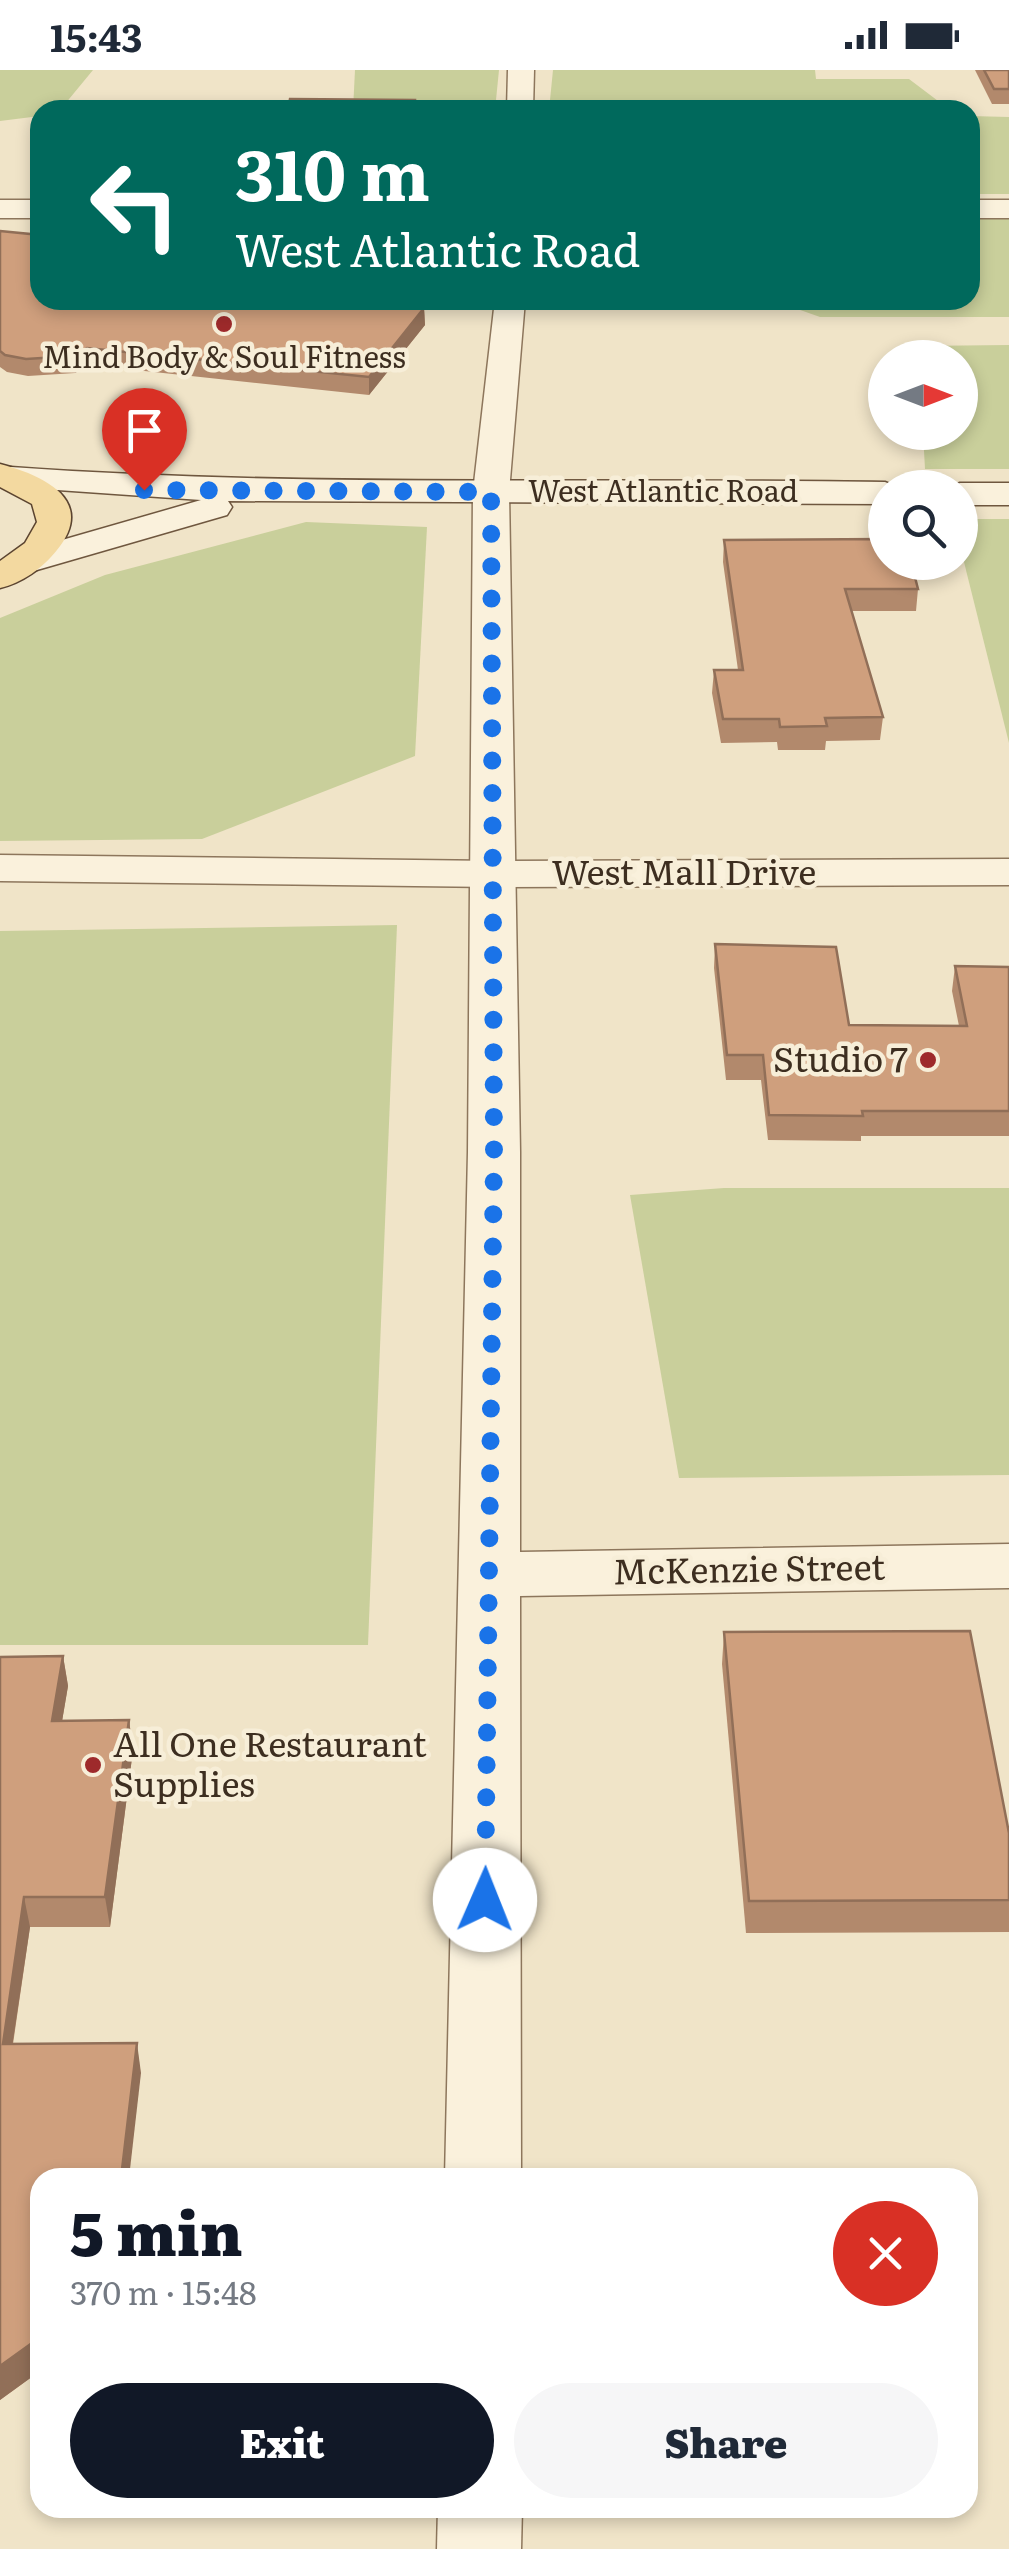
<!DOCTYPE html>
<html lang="en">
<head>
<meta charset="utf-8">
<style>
	:root { --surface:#fff; --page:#f6f6f7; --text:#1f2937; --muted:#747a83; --accent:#111827 }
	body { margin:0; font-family:Literata,serif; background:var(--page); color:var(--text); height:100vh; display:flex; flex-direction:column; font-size:38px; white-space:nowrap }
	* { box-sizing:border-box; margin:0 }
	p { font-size:32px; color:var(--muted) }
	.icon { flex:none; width:55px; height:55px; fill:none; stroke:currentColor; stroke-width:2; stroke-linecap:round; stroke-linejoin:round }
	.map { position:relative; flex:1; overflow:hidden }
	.drawer { position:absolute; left:30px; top:2098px; width:948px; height:350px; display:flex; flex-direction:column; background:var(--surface); border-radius:30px; box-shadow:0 5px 15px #0003 }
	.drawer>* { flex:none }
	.guide { position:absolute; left:30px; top:30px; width:950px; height:210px; border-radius:30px; box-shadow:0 5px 15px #0003; background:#00695c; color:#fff; overflow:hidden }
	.needle { width:65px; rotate:90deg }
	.tools { position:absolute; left:868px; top:270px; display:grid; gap:20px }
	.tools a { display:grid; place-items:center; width:110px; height:110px; border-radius:50%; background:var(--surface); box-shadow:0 5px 15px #0003; font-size:50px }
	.pin { position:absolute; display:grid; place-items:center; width:85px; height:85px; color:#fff; margin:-102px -42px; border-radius:50% 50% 50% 0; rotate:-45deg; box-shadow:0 0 10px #0007 }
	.pin .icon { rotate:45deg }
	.me { position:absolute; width:110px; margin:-55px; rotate:1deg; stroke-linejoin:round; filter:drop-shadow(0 0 8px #0008) }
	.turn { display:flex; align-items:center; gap:35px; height:210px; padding:0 40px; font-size:45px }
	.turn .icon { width:130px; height:130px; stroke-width:2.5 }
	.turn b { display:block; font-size:70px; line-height:85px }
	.round { display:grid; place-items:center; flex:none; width:105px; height:105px; border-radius:52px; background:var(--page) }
	.overview { display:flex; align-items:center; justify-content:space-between; height:170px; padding:0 40px }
	h1 { font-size:60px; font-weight:800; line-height:75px; color:var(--accent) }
	.button { display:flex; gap:20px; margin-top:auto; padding:20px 40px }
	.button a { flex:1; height:115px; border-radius:60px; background:var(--accent); color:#fff; font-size:40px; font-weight:800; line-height:115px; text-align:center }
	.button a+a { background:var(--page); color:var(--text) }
	.status { display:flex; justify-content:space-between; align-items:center; height:70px; padding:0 50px; background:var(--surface); direction:ltr }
	.status svg { height:28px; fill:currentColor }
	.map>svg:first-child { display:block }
	.green { fill:#c9cf9b }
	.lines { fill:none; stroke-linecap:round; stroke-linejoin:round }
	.minor-casing { stroke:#8d765c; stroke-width:3 }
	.tertiary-casing { stroke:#8d765c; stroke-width:3 }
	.secondary-casing { stroke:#6f573f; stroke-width:3 }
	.primary-casing { stroke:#5b4430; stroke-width:3 }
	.minor { fill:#faf1dc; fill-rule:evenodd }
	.tertiary { fill:#faf1dc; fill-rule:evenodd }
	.secondary { fill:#faf1dc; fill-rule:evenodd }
	.primary { fill:#f3d9a0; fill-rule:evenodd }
	.wall { fill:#b2896c }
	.shaded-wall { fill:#916f58 }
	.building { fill:#cf9f7d; stroke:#916f58; stroke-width:2.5 }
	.route { stroke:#1a73e8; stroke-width:18; stroke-dasharray:0 32.4 }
	.poi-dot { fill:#9e2a2b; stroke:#f7eed8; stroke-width:4 }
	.labels { text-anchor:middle; stroke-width:9; stroke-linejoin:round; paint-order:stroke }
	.far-poi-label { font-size:30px; fill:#3d2e20; stroke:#f7eed8 }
	.far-street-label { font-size:30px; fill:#3d2e20; stroke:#f7eed8 }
	.street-label { font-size:35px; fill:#3d2e20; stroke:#f7eed8 }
	.poi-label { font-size:35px; fill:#3d2e20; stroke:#f7eed8; text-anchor:end }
</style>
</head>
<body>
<div class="status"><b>15:43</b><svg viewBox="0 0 49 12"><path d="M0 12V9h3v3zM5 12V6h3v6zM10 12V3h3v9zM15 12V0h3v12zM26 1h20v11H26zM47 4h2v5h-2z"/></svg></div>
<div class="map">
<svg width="1009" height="2479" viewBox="0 0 1009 2479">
	<rect width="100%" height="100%" fill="#f0e4c8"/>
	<g class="green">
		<polygon points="0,0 93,0 60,40 40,40 40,46 0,51"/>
		<polygon points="355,0 499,0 495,40 353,40"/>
		<polygon points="553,0 815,0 816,9 909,9 950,40 549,40"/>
		<polygon points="970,46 1009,47 1009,124 970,124"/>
		<polygon points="970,147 1009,147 1009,247 820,247 772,230 970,230"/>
		<polygon points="1009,275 1009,399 925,399 923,363 960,362 960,288 917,287 917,276"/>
		<polygon points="960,449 1009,449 1009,673 960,476"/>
		<polygon points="306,452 427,457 415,686 202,769 0,771 0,548 105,505"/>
		<polygon points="397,855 368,1575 0,1575 0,861"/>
		<polygon points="724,1118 1009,1118 1009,1405 679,1408 630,1125"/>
	</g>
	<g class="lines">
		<g class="minor-casing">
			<g id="minor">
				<polygon points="508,0 534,0 533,40 507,40"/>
				<rect x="0" y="130" width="40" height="18"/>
				<rect x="970" y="130" width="39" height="18"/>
				<polygon points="495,230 525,230 509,422 520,1082 520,1482 1009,1474 1009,1518 520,1526 521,2108 445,2108 468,1082 473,422"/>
				<polygon points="438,2438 522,2438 521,2479 437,2479"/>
			</g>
		</g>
		<g class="tertiary-casing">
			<polygon id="tertiary" points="0,785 495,791 1009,789 1009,815 495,817 0,811"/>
		</g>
		<g class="secondary-casing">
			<g id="secondary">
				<path d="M11,397C302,418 593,407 885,412L899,418H885V434L228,431L232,437L227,445L30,502L17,499L11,491L17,483L201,430L0,416V400Z"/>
				<polygon points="960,413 1009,413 1009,435 960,435 960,418 947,418"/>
			</g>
		</g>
		<g class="primary-casing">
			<path id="primary" d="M0,394C43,405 97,430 57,480C43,498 22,513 0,518V491L25,473L37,452L32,434L0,417Z"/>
		</g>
		<use href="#minor" class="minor"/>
		<use href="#tertiary" class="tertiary"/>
		<use href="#secondary" class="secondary"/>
		<use href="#primary" class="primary"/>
	</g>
	<g class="wall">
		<polygon points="975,0 1009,0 1009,34 992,34"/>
		<polygon points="0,161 418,230 412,237 424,238 425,255 369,325 89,295 75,303 28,306 7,302 0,297"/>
		<polygon points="724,470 918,519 916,541 852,541 883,647 880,670 826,671 825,680 778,680 777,672 721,673 712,623 714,600 738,600 723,492"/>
		<polygon points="715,874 849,955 959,956 952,921 955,896 1009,897 1009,1066 861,1066 861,1071 768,1070 761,1010 726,1010 714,898"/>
		<polygon points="724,1562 1009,1763 1009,1862 746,1863 722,1594"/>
		<polygon points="63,1586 68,1616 62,1651 129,1650 133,1680 110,1857 30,1857 13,1974 141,2003 40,2108 40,2301 0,2330 0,1587"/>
	</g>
	<g class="shaded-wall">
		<polygon points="404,230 418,230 399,253 399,236"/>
		<polygon points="424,238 425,255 369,325 369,307"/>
		<polygon points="87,278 89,295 75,303 74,286"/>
		<polygon points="63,1586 68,1616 57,1681 52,1651"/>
		<polygon points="129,1650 133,1680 110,1857 105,1827"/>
		<polygon points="24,1827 30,1857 8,2004 3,1974"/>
		<polygon points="137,1973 141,2003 129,2108 121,2108"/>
		<polygon points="40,2260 40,2301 0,2330 0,2296"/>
	</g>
	<g class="building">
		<polygon points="984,0 1009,0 1009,19 994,19"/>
		<polygon points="290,29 415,30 414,40 288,40"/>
		<polygon points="0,161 40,165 40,230 404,230 399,236 424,238 369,307 87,278 74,286 26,289 5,285 0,281"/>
		<polygon points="885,469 885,492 911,492 918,519 845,519 883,647 825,648 827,656 780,657 779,649 723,649 714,600 743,600 724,470"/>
		<polygon points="715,874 836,877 849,955 967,956 955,896 1009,897 1009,1041 862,1041 863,1046 769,1045 763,985 727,985"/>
		<polygon points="970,1561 1009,1763 1009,1830 749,1831 724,1562"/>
		<polygon points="63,1586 52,1651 129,1650 105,1827 24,1827 3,1974 137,1973 121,2108 40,2108 39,2268 0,2296 0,1587"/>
	</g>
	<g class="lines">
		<polyline class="route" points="144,420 491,422 494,1082 485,1830"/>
	</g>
	<g class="poi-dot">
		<circle cx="224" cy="254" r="10"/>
		<circle cx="928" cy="990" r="10"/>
		<circle cx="93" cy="1695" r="10"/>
	</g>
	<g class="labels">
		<g class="far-poi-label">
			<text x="224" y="298">Mind Body &amp; Soul Fitness</text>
		</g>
		<g class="far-street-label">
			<text x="663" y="432">West Atlantic Road</text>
		</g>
		<g class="street-label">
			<text x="684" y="815">West Mall Drive</text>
			<text transform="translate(749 1500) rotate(-1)" y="12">McKenzie Street</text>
		</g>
		<g class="poi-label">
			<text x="908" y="1002">Studio 7</text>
			<text x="113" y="1687" text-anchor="start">All One Restaurant<tspan x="113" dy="40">Supplies</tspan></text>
		</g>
	</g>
</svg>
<div class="tools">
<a><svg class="needle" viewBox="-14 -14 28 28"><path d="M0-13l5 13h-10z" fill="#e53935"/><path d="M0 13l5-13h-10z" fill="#747a83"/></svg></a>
<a><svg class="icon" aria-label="search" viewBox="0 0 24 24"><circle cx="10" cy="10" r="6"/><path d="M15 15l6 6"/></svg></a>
</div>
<div class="pin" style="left:144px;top:420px;background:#d93025"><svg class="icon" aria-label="arrive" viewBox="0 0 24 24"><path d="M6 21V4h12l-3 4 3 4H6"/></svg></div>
<svg class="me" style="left:485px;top:1830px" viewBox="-20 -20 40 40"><circle r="19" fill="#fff"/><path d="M0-13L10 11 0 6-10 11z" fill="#1a73e8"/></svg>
<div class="guide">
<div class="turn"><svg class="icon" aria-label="left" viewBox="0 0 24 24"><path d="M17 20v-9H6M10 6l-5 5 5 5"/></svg><div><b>310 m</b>West Atlantic Road</div></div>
</div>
<section class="drawer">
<div class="overview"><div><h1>5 min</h1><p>370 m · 15:48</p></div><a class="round" style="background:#d93025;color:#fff"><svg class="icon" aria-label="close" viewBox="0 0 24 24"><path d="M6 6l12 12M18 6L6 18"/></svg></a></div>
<div class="button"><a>Exit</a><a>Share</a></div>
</section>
</div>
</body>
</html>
